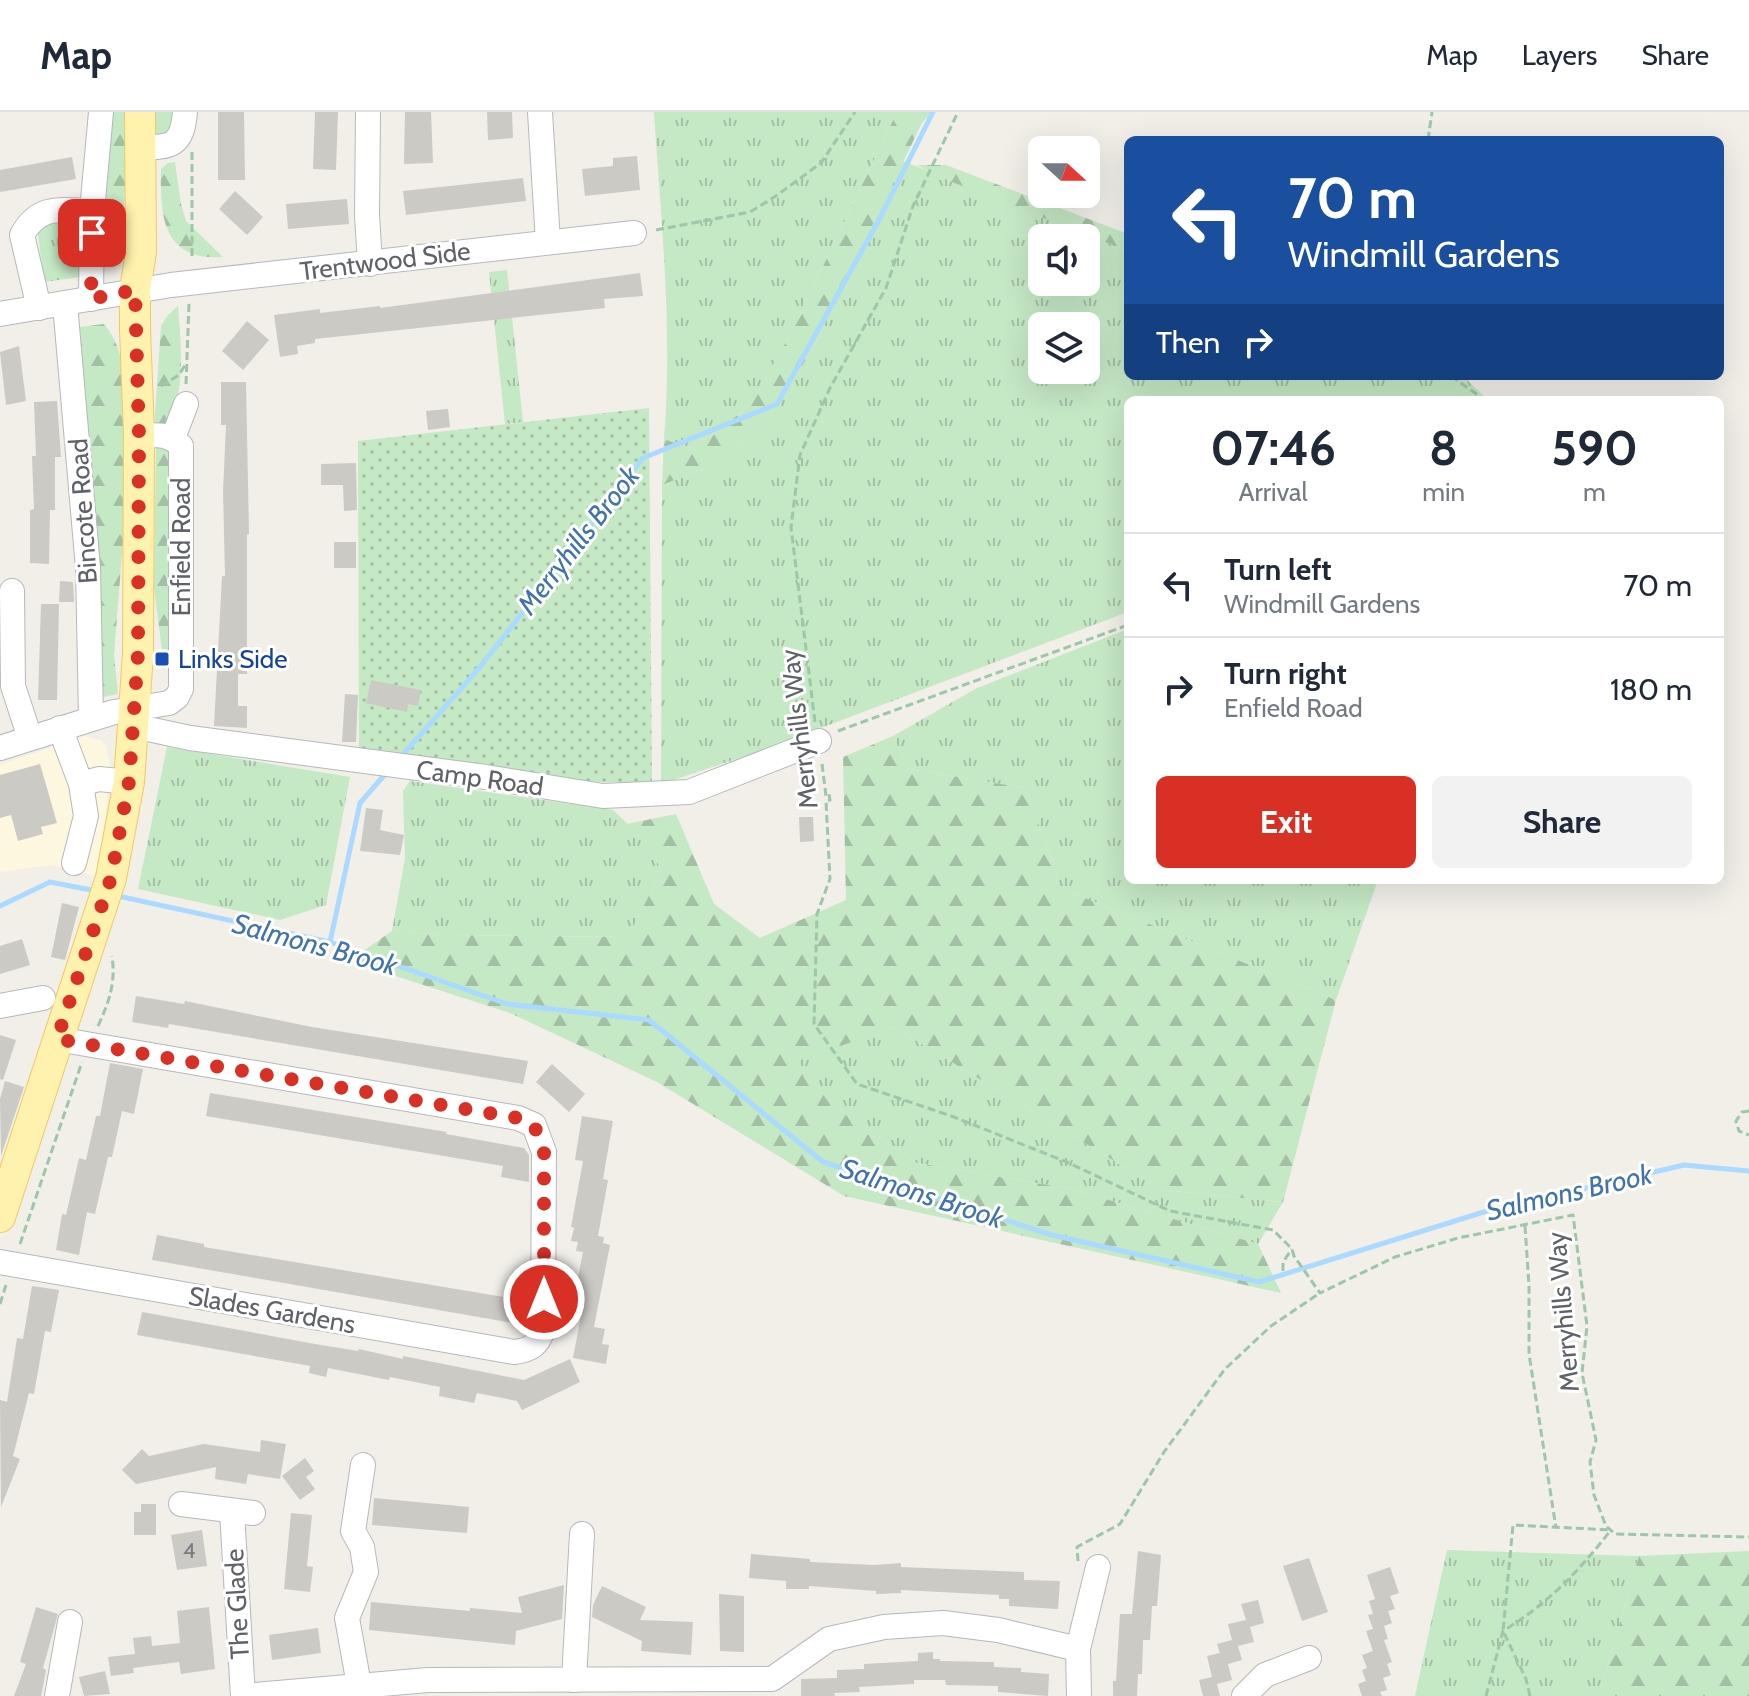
<!DOCTYPE html>
<html lang="en">
<head>
<meta charset="utf-8">
<style>
	:root { --surface:#fff; --page:#f2f2f3; --text:#1f2937; --muted:#747a83; --line:#e0e1e3; --accent:#d93025 }
	body { margin:0; font-family:Cabin,sans-serif; background:var(--page); color:var(--text); height:100vh; display:flex; flex-direction:column; font-size:30px; white-space:nowrap }
	* { box-sizing:border-box; margin:0 }
	p { font-size:26px; color:var(--muted) }
	.icon { flex:none; width:44px; height:44px; fill:none; stroke:currentColor; stroke-width:2; stroke-linecap:round; stroke-linejoin:round }
	.map { position:relative; flex:1; overflow:hidden }
	.sheet { position:absolute; left:1124px; top:284px; width:600px; height:488px; display:flex; flex-direction:column; background:var(--surface); border-radius:12px; box-shadow:0 8px 32px #0002 }
	.sheet>* { flex:none }
	.guide { position:absolute; left:1124px; top:24px; width:600px; height:244px; border-radius:12px; box-shadow:0 8px 32px #0002; background:#1a4fa0; color:#fff; overflow:hidden }
	.needle { width:52px; rotate:111deg }
	.tools { position:absolute; left:1028px; top:24px; display:grid; gap:16px }
	.tools a { display:grid; place-items:center; width:72px; height:72px; border-radius:12px; background:var(--surface); box-shadow:0 8px 32px #0002; font-size:40px }
	.pin { position:absolute; display:grid; place-items:center; width:68px; height:68px; color:#fff; margin:-34px; border-radius:16px; box-shadow:0 4px 12px #0006 }
	.me { position:absolute; width:88px; margin:-44px; rotate:0deg; stroke-linejoin:round; filter:drop-shadow(0 0 6px #0008) }
	.turn { display:flex; align-items:center; gap:28px; height:168px; padding:0 32px; font-size:36px }
	.turn .icon { width:104px; height:104px; stroke-width:2.5 }
	.turn b { display:block; font-size:56px; line-height:68px }
	.then { display:flex; align-items:center; height:76px; padding:0 32px; background:#0003; gap:16px; font-size:30px }
	.eta { display:flex; justify-content:space-evenly; align-items:center; height:136px; text-align:center }
	.eta b { font-size:48px; font-weight:700; line-height:56px }
	.action { display:flex; gap:16px; margin-top:auto; padding:16px 32px }
	.action a { flex:1; height:92px; border-radius:12px; background:var(--accent); color:#fff; font-size:32px; font-weight:700; line-height:92px; text-align:center }
	.action a+a { background:var(--page); color:var(--text) }
	ul { padding:0; list-style:none }
	li { display:flex; align-items:center; gap:24px; height:104px; padding:0 32px; border-top:2px solid var(--line) }
	li div { flex:1 }
	li b { display:block; font-size:30px }
	li em { font-style:normal }
	header { display:flex; align-items:center; gap:48px; box-sizing:border-box; height:112px; padding:0 40px; background:var(--surface); border-bottom:2px solid var(--line) }
	header strong { font-size:38px }
	nav { display:flex; gap:44px; margin-inline-start:auto; font-size:28px }
	.map>svg:first-child { display:block }
	.commercial { fill:#fef7e0 }
	.grass { fill:url(#grass-tufts); fill-rule:evenodd }
	.forest { fill:url(#forest-firs) }
	.garden { fill:url(#garden-dots) }
	.lines { fill:none; stroke-linecap:round; stroke-linejoin:round }
	.stream { stroke:#aadaff; stroke-width:5 }
	.building { fill:#cccac5 }
	.minor-casing { stroke:#b5b8bc; stroke-width:26 }
	.major-casing { stroke:#f2c960; stroke-width:32 }
	.path { stroke:#9cc7a9; stroke-width:3; stroke-dasharray:8 4; stroke-linecap:butt }
	.minor { stroke:#fff; stroke-width:24 }
	.major { stroke:#fff2af; stroke-width:30 }
	.route { stroke:#d93025; stroke-width:14; stroke-dasharray:0 25.2 }
	.transit-dot { fill:#1a4fb4; stroke:#fff; stroke-width:3 }
	.labels { text-anchor:middle; stroke-width:6; stroke-linejoin:round; paint-order:stroke }
	.number-label { font-size:22px; fill:#7a7d7f }
	.street-label { font-size:26px; fill:#5f6368; stroke:#fff }
	.transit-label { font-size:26px; fill:#164399; stroke:#fff; text-anchor:start }
	.water-label { font-size:28px; font-style:italic; fill:#4174aa; stroke:#fff }
</style>
</head>
<body>
<header>
<strong>Map</strong>
<nav><a>Map</a><a>Layers</a><a>Share</a></nav>
</header>
<div class="map">
<svg width="1749" height="1584" viewBox="0 0 1749 1584">
	<defs>
		<pattern id="grass-tufts" width="24" height="20" patternUnits="userSpaceOnUse" patternTransform="scale(2)"><rect width="24" height="20" fill="#c5e8c5"/><path d="M3 7l-1-3M5 7V3M7 7l1-3M15 17l-1-3M17 17v-4M19 17l1-3" fill="none" stroke="#a3c0a4"/></pattern>
		<pattern id="forest-firs" width="22" height="20" patternUnits="userSpaceOnUse" patternTransform="scale(2)"><rect width="22" height="20" fill="#c5e8c5"/><path d="M5 1l3.5 6h-7zM16 11l3.5 6h-7z" fill="#a3c0a4"/></pattern>
		<pattern id="garden-dots" width="8" height="8" patternUnits="userSpaceOnUse" patternTransform="scale(2)"><rect width="8" height="8" fill="#c5e8c5"/><path d="M2 2h.1M6 6h.1" fill="none" stroke="#a3c0a4" stroke-width="1.8" stroke-linecap="round"/></pattern>
	</defs>
	<rect width="100%" height="100%" fill="#f1efe8"/>
	<polygon class="commercial" points="84,624 102,629 107,637 110,654 104,716 95,764 51,753 0,760 0,653"/>
	<g class="grass">
		<path d="M654,0H897L792,219L752,291L713,323L689,336L664,327C673,219 661,108 654,0Z"/>
		<path d="M903,49L1128,139V264H1463L1488,288H1128V500L752,642L661,672L662,373L711,354L762,316L812,238ZM1042,126H1086V170H1042ZM1042,214H1086V258H1042Z"/>
		<polygon points="80,106 82,108 81,165 44,170 38,121 47,112"/>
		<polygon points="507,158 523,310 505,312 489,160"/>
		<polygon points="1128,517 1128,768 1378,768 1336,888 1061,776 1026,676 909,657 893,624 977,576"/>
		<polygon points="167,635 350,665 326,793 280,808 138,777"/>
		<polygon points="410,669 613,698 652,735 661,760 628,825 443,823 392,819 405,746 403,679"/>
		<polygon points="894,915 1162,1078 1283,1090 1258,1132 1072,1077 917,1051 831,993 797,948"/>
		<polygon points="1447,1438 1639,1444 1599,1584 1415,1584"/>
	</g>
	<g class="forest">
		<polygon points="109,0 124,0 126,48 122,138 119,144 104,155"/>
		<polygon points="156,0 180,0 168,22 156,25"/>
		<polygon points="897,0 932,0 922,11 812,238 762,316 711,354 662,373 664,327 689,336 713,323 752,291 792,219"/>
		<path d="M175,50L181,92L186,109L223,145C163,149 160,106 161,57L168,51Z"/>
		<polygon points="917,53 946,53 1128,122 1128,139 942,66"/>
		<path d="M178,194C182,243 184,271 170,318H154L161,214L168,203Z"/>
		<path d="M104,212C118,228 122,248 125,269V404L114,543L118,582L99,586L93,380L80,215Z"/>
		<polygon points="156,328 172,333 176,555 164,554 154,476"/>
		<polygon points="893,624 909,657 1026,676 1061,776 1336,888 1283,1090 1162,1078 894,915 798,949 831,993 917,1051 1072,1077 1258,1132 1281,1181 844,1084 657,970 510,901 349,849 392,819 443,823 628,825 661,760 652,735 627,712 676,702 714,792 760,826 846,788 843,645"/>
		<polygon points="1749,1439 1749,1584 1599,1584 1639,1444"/>
	</g>
	<polygon class="garden" points="649,296 652,671 563,669 359,643 358,329"/>
	<g class="lines">
		<g class="stream">
			<polyline points="399,647 480,555 643,346 777,292 880,106 933,0"/>
			<polyline points="118,784 330,830 507,892 649,908 823,1050 1052,1123 1259,1170 1487,1099 1684,1053 1749,1059"/>
			<polyline points="0,794 50,770 96,779"/>
			<polyline points="330,830 360,691 387,660"/>
		</g>
	</g>
	<g class="building">
		<polygon points="218,0 244,0 245,68 218,68"/>
		<polygon points="315,0 338,0 336,58 313,57"/>
		<polygon points="405,0 431,0 433,51 404,52"/>
		<polygon points="487,0 512,0 513,26 488,28"/>
		<polygon points="637,44 640,78 585,84 582,57 613,54 613,46"/>
		<polygon points="72,45 76,67 0,80 0,58"/>
		<polygon points="523,66 526,89 406,103 403,79"/>
		<polygon points="235,79 263,105 247,123 219,97"/>
		<polygon points="347,87 349,112 288,117 286,92"/>
		<polygon points="640,161 643,184 604,187 605,196 315,227 315,231 297,234 298,242 280,245 274,203 320,197 320,201 380,194 380,196"/>
		<polygon points="247,209 269,228 243,258 222,239"/>
		<polygon points="19,234 26,289 6,293 0,240"/>
		<polygon points="221,270 246,270 249,422 247,422 247,562 238,562 238,594 247,594 247,616 214,614 222,464 225,464 223,380 226,313 221,313"/>
		<polygon points="57,289 61,345 55,345 55,398 50,398 49,452 30,451 30,398 34,397 32,344 36,344 34,290"/>
		<polygon points="448,297 450,315 428,318 426,299"/>
		<polygon points="356,351 357,398 344,399 343,373 321,373 321,352"/>
		<rect x="334" y="430" width="22" height="26"/>
		<polygon points="60,469 73,470 74,490 59,490"/>
		<polygon points="41,492 59,492 57,588 38,588"/>
		<polygon points="371,568 421,578 418,594 408,592 407,600 366,591"/>
		<polygon points="345,582 358,583 356,630 342,630"/>
		<polygon points="40,652 57,711 41,715 43,722 18,729 11,703 0,706 0,663"/>
		<polygon points="366,696 383,698 380,718 404,723 400,743 360,739"/>
		<polygon points="799,705 813,705 814,729 800,730"/>
		<polygon points="62,791 79,795 65,848 51,845"/>
		<polygon points="22,827 30,853 0,862 0,834"/>
		<polygon points="136,884 184,892 185,889 312,915 528,949 523,972 169,912 168,916 132,910"/>
		<polygon points="0,923 16,928 3,968 0,967"/>
		<polygon points="110,951 143,957 134,1002 122,999 112,1045 108,1045 95,1102 87,1100 79,1143 56,1138 62,1102 66,1103 79,1046 86,1048 96,1004 100,1004"/>
		<polygon points="552,952 585,982 569,1000 536,970"/>
		<polygon points="5,969 24,975 1,1044 0,987"/>
		<polygon points="210,981 447,1020 446,1022 524,1036 529,1043 529,1070 501,1065 503,1054 206,1004"/>
		<polygon points="582,1004 613,1009 603,1067 608,1068 598,1124 604,1125 603,1131 610,1133 594,1215 605,1217 602,1232 609,1233 606,1252 573,1246 582,1198 572,1196 583,1140 576,1139 578,1130 571,1129 574,1116 571,1115 583,1049 575,1048"/>
		<polygon points="157,1123 204,1132 204,1135 528,1189 525,1213 152,1148"/>
		<polygon points="32,1174 59,1178 51,1220 45,1219 34,1282 29,1281 13,1344 20,1347 1,1395 0,1288 7,1290 17,1226 23,1227"/>
		<polygon points="142,1200 315,1232 358,1239 359,1237 403,1247 403,1244 524,1268 570,1247 580,1270 522,1298 517,1289 477,1281 474,1291 439,1284 440,1275 390,1265 389,1268 328,1256 326,1265 309,1261 310,1254 137,1223"/>
		<polygon points="261,1328 286,1332 280,1367 248,1362 246,1372 215,1367 216,1355 136,1372 122,1358 142,1337 149,1344 204,1332 260,1340"/>
		<polygon points="305,1346 314,1359 306,1365 315,1377 300,1388 282,1364"/>
		<polygon points="374,1386 469,1395 467,1421 372,1413"/>
		<polygon points="141,1392 156,1392 156,1423 134,1423 134,1400 141,1400"/>
		<polygon points="291,1401 312,1403 307,1454 313,1455 310,1480 284,1477"/>
		<polygon points="202,1418 207,1454 177,1458 171,1423"/>
		<polygon points="1138,1439 1161,1443 1157,1494 1152,1494 1150,1528 1143,1528 1142,1562 1138,1562 1137,1584 1113,1584 1113,1569 1116,1569 1120,1502 1132,1502"/>
		<polygon points="751,1442 810,1447 810,1450 875,1453 901,1451 901,1455 1024,1460 1024,1468 1060,1469 1058,1497 1009,1494 1009,1487 999,1487 999,1483 901,1478 901,1481 876,1482 876,1479 809,1474 809,1477 786,1477 786,1469 749,1466"/>
		<polygon points="1309,1446 1328,1500 1302,1509 1283,1454"/>
		<polygon points="1390,1455 1399,1481 1390,1484 1395,1497 1388,1499 1392,1511 1384,1514 1388,1527 1384,1528 1392,1550 1387,1552 1391,1563 1383,1566 1387,1578 1380,1580 1382,1584 1362,1584 1358,1572 1366,1569 1362,1558 1367,1556 1362,1543 1373,1539 1366,1519 1373,1517 1368,1503 1373,1502 1369,1489 1375,1487 1367,1463"/>
		<polygon points="564,1473 562,1507 516,1519 515,1533 369,1518 371,1490 470,1499 470,1496 522,1501 518,1485"/>
		<polygon points="602,1474 646,1495 640,1508 693,1510 691,1543 641,1539 642,1529 592,1505 593,1493"/>
		<polygon points="719,1482 744,1484 744,1540 720,1539"/>
		<polygon points="1258,1488 1264,1511 1250,1515 1254,1530 1238,1534 1242,1548 1228,1552 1232,1568 1217,1572 1220,1584 1203,1584 1199,1568 1212,1565 1207,1544 1220,1541 1217,1532 1232,1528 1228,1512 1246,1508 1241,1492"/>
		<polygon points="36,1495 58,1502 43,1556 46,1558 42,1580 41,1584 14,1584 26,1552 20,1550"/>
		<polygon points="209,1495 215,1557 181,1562 179,1550 133,1556 134,1561 111,1564 108,1545 135,1542 133,1526 151,1524 152,1534 180,1531 177,1499"/>
		<polygon points="318,1516 321,1541 272,1548 269,1523"/>
		<polygon points="933,1540 933,1547 940,1547 940,1549 994,1550 994,1555 1021,1556 1021,1560 1049,1562 1048,1584 998,1580 998,1574 946,1573 945,1568 914,1568 914,1572 859,1575 860,1580 834,1581 835,1584 801,1584 801,1567 837,1566 837,1558 864,1557 864,1552 918,1549 918,1541"/>
		<polygon points="105,1559 110,1582 84,1584 79,1565"/>
	</g>
	<g class="lines">
		<g class="minor-casing">
			<g id="minor">
				<polyline points="368,0 367,103 370,152"/>
				<polyline points="540,0 548,130"/>
				<path d="M140,36C172,35 182,34 185,0"/>
				<polyline points="91,187 92,99 101,0"/>
				<polyline points="65,192 88,456 91,606"/>
				<path d="M39,196L22,123C39,92 61,98 92,99"/>
				<polyline points="0,202 171,173 634,121"/>
				<polyline points="173,326 186,292"/>
				<polyline points="12,479 13,574 30,626"/>
				<polyline points="134,614 190,626 486,665 603,684 689,680 819,629"/>
				<polyline points="60,616 81,672 86,704 74,751"/>
				<path d="M0,636L114,600L169,591L177,585L181,577V334C168,321 157,323 139,323"/>
				<polyline points="81,672 99,667 129,670"/>
				<polyline points="0,894 43,886"/>
				<path d="M0,1150L514,1240C531,1238 538,1233 543,1217L544,1040L534,1013L518,1006L57,927"/>
				<polyline points="181,1392 253,1401"/>
				<polyline points="232,1400 243,1584"/>
				<polyline points="574,1568 582,1422"/>
				<polyline points="359,1573 347,1506 366,1460 362,1435 353,1419 363,1353"/>
				<polyline points="57,1584 70,1510"/>
				<polyline points="244,1584 428,1568 772,1567 829,1527 884,1515 943,1511 998,1518 1078,1537"/>
				<polyline points="1079,1584 1078,1537 1098,1455"/>
				<polyline points="1244,1584 1265,1563 1309,1546"/>
			</g>
		</g>
		<g class="major-casing">
			<polyline id="major" points="0,1105 111,766 129,670 138,542 139,323 135,217 135,178 141,140 140,0"/>
		</g>
		<g class="path">
			<polyline points="1428,28 1432,0"/>
			<polyline points="192,40 192,148"/>
			<polyline points="656,118 750,100 776,84 821,51 855,0"/>
			<polyline points="1451,264 1485,288"/>
			<polyline points="186,272 189,192"/>
			<polyline points="161,274 179,263 185,253"/>
			<polyline points="815,610 791,415 800,343 830,276 886,176 913,94 958,0"/>
			<polyline points="838,619 1128,513"/>
			<polyline points="822,652 826,684 829,682 830,688 826,689 830,767 817,802 814,912 857,972 954,1005 1069,1051 1170,1099 1273,1118 1292,1137 1294,1144 1320,1181 1395,1145 1458,1126 1573,1103 1587,1214 1582,1261 1596,1328 1590,1350 1594,1383 1606,1414 1615,1422 1749,1425"/>
			<path d="M98,914C109,890 116,871 112,844"/>
			<polyline points="1749,999 1742,1000 1736,1009 1739,1019 1749,1023"/>
			<polyline points="1525,1114 1529,1174 1529,1242 1556,1416"/>
			<polyline points="20,1132 82,950"/>
			<polyline points="1283,1159 1283,1150 1292,1137"/>
			<polyline points="0,1192 6,1173"/>
			<polyline points="1078,1449 1077,1435 1120,1412 1164,1340 1225,1257 1271,1214 1320,1181"/>
			<path d="M1486,1584L1503,1519C1549,1491 1578,1460 1611,1418"/>
			<polyline points="1530,1584 1526,1567 1503,1519 1513,1413 1611,1418"/>
		</g>
		<use href="#minor" class="minor"/>
		<use href="#major" class="major"/>
	</g>
	<g class="lines">
		<polyline class="route" points="92,121 91,187 135,178 139,323 138,542 129,670 111,766 57,927 518,1006 534,1013 544,1040 544,1187"/>
	</g>
	<rect class="transit-dot" x="154" y="539" width="16" height="16" rx="4"/>
	<g class="labels">
		<g class="number-label">
			<text x="189" y="1446">4</text>
		</g>
		<g class="street-label">
			<text transform="translate(385 149) rotate(-7)" y="9">Trentwood Side</text>
			<text transform="translate(83 399) rotate(-94)" y="9">Bincote Road</text>
			<text transform="translate(181 435) rotate(-90)" y="9">Enfield Road</text>
			<text transform="translate(799 617) rotate(-97)" y="9">Merryhills Way</text>
			<text transform="translate(480 666) rotate(8)" y="9">Camp Road</text>
			<text transform="translate(272 1198) rotate(10)" y="9">Slades Gardens</text>
			<text transform="translate(1563 1200) rotate(-95)" y="9">Merryhills Way</text>
			<text transform="translate(237 1492) rotate(-93)" y="9">The Glade</text>
		</g>
		<g class="transit-label">
			<text x="178" y="556">Links Side</text>
		</g>
		<g class="water-label">
			<text transform="translate(578 428) rotate(-52)" y="10">Merryhills Brook</text>
			<text transform="translate(315 832) rotate(15)" y="10">Salmons Brook</text>
			<text transform="translate(1569 1080) rotate(-13)" y="10">Salmons Brook</text>
			<text transform="translate(922 1081) rotate(18)" y="10">Salmons Brook</text>
		</g>
	</g>
</svg>
<div class="tools">
<a><svg class="needle" viewBox="-14 -14 28 28"><path d="M0-13l5 13h-10z" fill="#e53935"/><path d="M0 13l5-13h-10z" fill="#747a83"/></svg></a>
<a><svg class="icon" aria-label="sound" viewBox="0 0 24 24"><path d="M4 9h4l5-4v14l-5-4H4zM17 9q2 3 0 6"/></svg></a>
<a><svg class="icon" aria-label="layers" viewBox="0 0 24 24"><path d="M12 4l9 5-9 5-9-5zM3 14l9 5 9-5"/></svg></a>
</div>
<div class="pin" style="left:92px;top:121px;background:#d93025"><svg class="icon" aria-label="arrive" viewBox="0 0 24 24"><path d="M6 21V4h12l-3 4 3 4H6"/></svg></div>
<svg class="me" style="left:544px;top:1187px" viewBox="-20 -20 40 40"><circle r="17" fill="#d93025" stroke="#fff" stroke-width="3"/><path d="M0-11L8 9 0 5-8 9z" fill="#fff"/></svg>
<div class="guide">
<div class="turn"><svg class="icon" aria-label="left" viewBox="0 0 24 24"><path d="M17 20v-9H6M10 6l-5 5 5 5"/></svg><div><b>70 m</b>Windmill Gardens</div></div>
<div class="then">Then<svg class="icon" aria-label="right" viewBox="0 0 24 24"><path d="M7 20v-9h11M14 6l5 5-5 5"/></svg></div>
</div>
<section class="sheet">
<div class="eta">
<div><b>07:46</b><p>Arrival</p></div>
<div><b>8</b><p>min</p></div>
<div><b>590</b><p>m</p></div>
</div>
<ul>
<li><svg class="icon" aria-label="left" viewBox="0 0 24 24"><path d="M17 20v-9H6M10 6l-5 5 5 5"/></svg><div><b>Turn left</b><p>Windmill Gardens</p></div><em>70 m</em></li>
<li><svg class="icon" aria-label="right" viewBox="0 0 24 24"><path d="M7 20v-9h11M14 6l5 5-5 5"/></svg><div><b>Turn right</b><p>Enfield Road</p></div><em>180 m</em></li>
</ul>
<div class="action"><a>Exit</a><a>Share</a></div>
</section>
</div>
</body>
</html>
